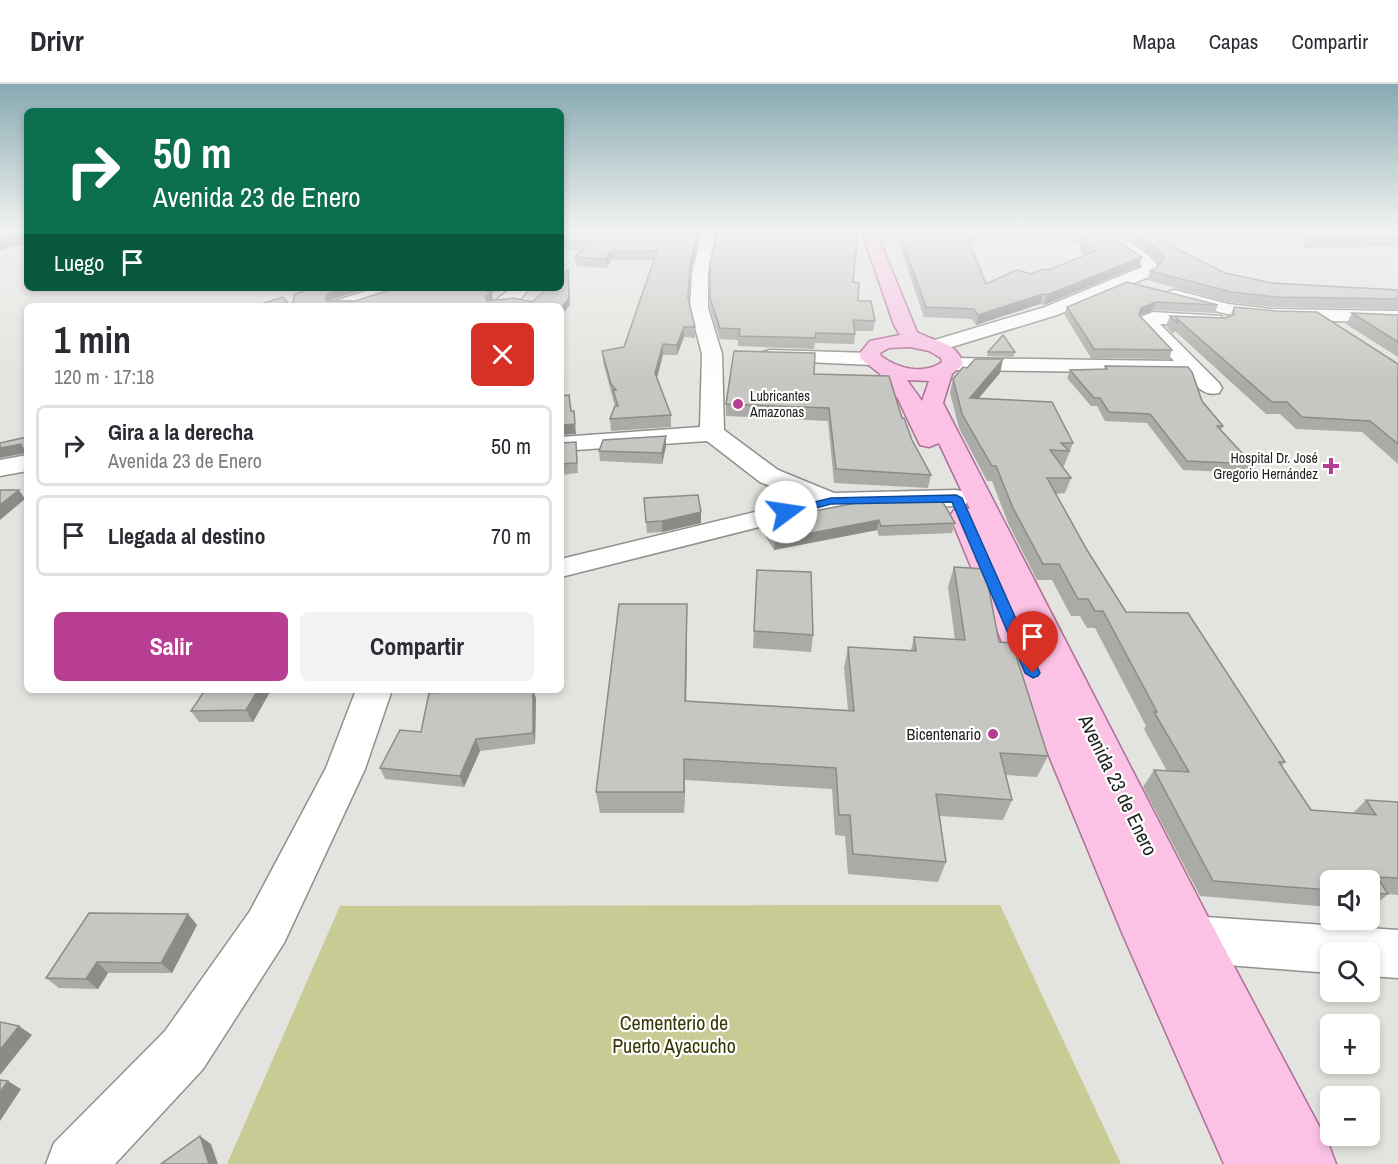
<!DOCTYPE html>
<html lang="es">
<head>
<meta charset="utf-8">
<style>
	:root { --surface:#fff; --page:#f2f2f3; --text:#2b2b33; --muted:#7c7c81; --line:#e1e1e2; --accent:#b73e92 }
	body { margin:0; font-family:"Archivo Narrow",sans-serif; background:var(--page); color:var(--text); height:100vh; display:flex; flex-direction:column; font-size:22px; white-space:nowrap }
	* { box-sizing:border-box; margin:0 }
	p { font-size:20px; color:var(--muted) }
	.icon { flex:none; width:33px; height:33px; fill:none; stroke:currentColor; stroke-width:2; stroke-linecap:round; stroke-linejoin:round }
	.map { position:relative; flex:1; overflow:hidden }
	.drawer { position:absolute; left:24px; top:219px; width:540px; height:390px; display:flex; flex-direction:column; background:var(--surface); border-radius:9px; box-shadow:0 3px 9px #0003 }
	.drawer>* { flex:none }
	.hud { position:absolute; left:24px; top:24px; width:540px; height:183px; border-radius:9px; box-shadow:0 3px 9px #0003; background:#0b6e4f; color:#fff; overflow:hidden }
	.fabs { position:absolute; left:1320px; top:786px; display:grid; gap:12px }
	.fabs a { display:grid; place-items:center; width:60px; height:60px; border-radius:9px; background:var(--surface); box-shadow:0 3px 9px #0003; font-size:30px }
	.pin { position:absolute; display:grid; place-items:center; width:51px; height:51px; color:#fff; margin:-62px -26px; border-radius:50% 50% 50% 0; rotate:-45deg; box-shadow:0 0 6px #0007 }
	.pin .icon { rotate:45deg }
	.me { position:absolute; width:66px; margin:-33px; rotate:76deg; stroke-linejoin:round; filter:drop-shadow(0 0 4px #0008) }
	.turn { display:flex; align-items:center; gap:21px; height:126px; padding:0 30px; font-size:27px }
	.turn .icon { width:78px; height:78px; stroke-width:2.5 }
	.turn b { display:block; font-size:42px; line-height:51px }
	.then { display:flex; align-items:center; height:57px; padding:0 30px; background:#0003; gap:12px; font-size:22px }
	.round { display:grid; place-items:center; flex:none; width:63px; height:63px; border-radius:9px; background:var(--page) }
	.headline { display:flex; align-items:center; justify-content:space-between; height:102px; padding:0 30px }
	h1 { font-size:36px; font-weight:700; line-height:45px }
	.cta { display:flex; gap:12px; margin-top:auto; padding:12px 30px }
	.cta a { flex:1; height:69px; border-radius:9px; background:var(--accent); color:#fff; font-size:24px; font-weight:700; line-height:69px; text-align:center }
	.cta a+a { background:var(--page); color:var(--text) }
	ul { padding:0; list-style:none }
	li { display:flex; align-items:center; gap:18px; height:81px; margin:0 12px 9px; padding:0 18px; border:3px solid var(--line); border-radius:9px }
	li div { flex:1 }
	li b { display:block; font-size:22px }
	li em { font-style:normal }
	header { display:flex; align-items:center; gap:36px; box-sizing:border-box; height:84px; padding:0 30px; background:var(--surface); border-bottom:2px solid var(--line) }
	header strong { font-size:28px }
	nav { display:flex; gap:33px; margin-inline-start:auto; font-size:21px }
	.map>svg:first-child { display:block }
	.green { fill:#c8cb93 }
	.lines { fill:none; stroke-linecap:round; stroke-linejoin:round }
	.minor-casing { stroke:#90908c; stroke-width:3 }
	.major-casing { stroke:#ad6f96; stroke-width:3 }
	.minor { fill:#fff; fill-rule:evenodd }
	.major { fill:#fbc2e6; fill-rule:evenodd }
	.wall { fill:#aaaaa7 }
	.shaded-wall { fill:#8b8b88 }
	.building { fill:#c6c6c2; stroke:#8b8b88; stroke-width:1.5 }
	.route { fill:#1a73e8; stroke:#114b97; stroke-width:1.5 }
	.poi-dot { fill:#b73e92; stroke:#fffffe; stroke-width:2 }
	.labels { text-anchor:middle; stroke-width:4.5; stroke-linejoin:round; paint-order:stroke }
	.far-poi-label { font-size:14px; fill:#1f1f1e; stroke:#fffffe; text-anchor:start }
	.poi-label { font-size:16px; fill:#1f1f1e; stroke:#fffffe; text-anchor:end }
	.near-street-label { font-size:20px; fill:#1f1f1e; stroke:#fffffe }
	.near-park-label { font-size:20px; fill:#373808; stroke:#fffffe }
</style>
</head>
<body>
<header>
<strong>Drivr</strong>
<nav><a>Mapa</a><a>Capas</a><a>Compartir</a></nav>
</header>
<div class="map">
<svg width="1398" height="1080" viewBox="0 0 1398 1080">
	<rect width="100%" height="100%" fill="#e3e4df"/>
	<polygon class="green" points="1000,821 1121,1080 227,1080 340,822"/>
	<g class="lines">
		<g class="minor-casing">
			<g id="minor">
				<polygon points="702,148 716,148 708,189 708,224 722,270 724,346 778,386 834,409 956,406 966,408 969,414 966,420 956,422 831,425 561,493 561,475 804,416 760,398 707,357 561,367 561,353 700,343 702,270 690,224 692,189"/>
				<path d="M1090,148C1114,148 1145,162 1158,183L1151,192L1057,231L942,266H928L925,262L928,258L1045,223L1142,183L1139,178Z"/>
				<polygon points="376,204 401,204 399,208 356,222 329,222 332,218"/>
				<path d="M512,204H529C517,222 509,222 488,222Z"/>
				<polygon points="1175,206 1228,220 1271,225 1398,227 1398,239 1271,235 1227,230 1169,215 1166,211 1169,207"/>
				<path d="M1153,228L1221,232L1223,236L1221,240L1214,242L1160,240L1219,299L1222,304L1219,309C1202,313 1196,300 1185,289L953,286L946,284L943,280L946,276L953,274L1174,277L1138,237L1140,233Z"/>
				<polygon points="770,266 871,269 878,271 881,275 878,279 871,281 763,276 760,272 763,268"/>
				<polygon points="27,371 27,387 0,392 0,376"/>
				<polygon points="356,606 392,606 365,685 284,859 203,985 115,1080 46,1080 54,1059 165,947 250,827 326,684"/>
				<polygon points="1176,831 1398,846 1398,894 1370,892 1370,868 1330,868 1330,889 1176,877 1159,871 1152,854 1159,837"/>
			</g>
		</g>
		<g class="major-casing">
			<path id="major" d="M862,148H876L917,248C934,258 958,258 963,280L952,290L943,319L1211,839L1328,1059L1336,1080H1224L1123,851L950,432L954,426L964,424L970,425L939,359L929,363L920,361L898,315L879,289L861,275L860,269L870,257L900,251L894,241ZM910,263L929,267L941,274L942,278C924,291 898,285 881,272L880,269L889,264ZM907,296L929,297L922,317Z"/>
		</g>
		<use href="#minor" class="minor"/>
		<use href="#major" class="major"/>
	</g>
	<g class="wall">
		<polygon points="561,148 700,148 690,188 688,216 695,243 695,254 684,253 677,271 663,271 657,295 671,331 671,343 611,347 610,335 615,322 603,278 602,267 624,263 654,176 611,176 606,184 576,182 575,173 583,166 561,166"/>
		<polygon points="895,148 978,148 976,157 968,156 986,200 1048,186 1085,172 1079,167 1082,158 1065,158 1050,148 1103,148 1139,182 1044,221 1040,220 976,241 972,235 924,233"/>
		<polygon points="1107,148 1398,148 1398,162 1303,164 1307,156 1315,150 1154,151 1153,153 1225,189 1272,199 1398,215 1398,225 1271,223 1227,218 1147,196 1150,187 1156,184 1159,181 1154,174 1138,161"/>
		<polygon points="710,180 853,198 858,217 875,237 873,247 855,247 855,250 854,260 815,259 814,265 738,262 738,256 720,255 710,224"/>
		<polygon points="1127,198 1218,221 1215,229 1153,226 1140,231 1172,266 1169,275 1091,274 1064,230 1067,223"/>
		<polygon points="1234,223 1398,280 1398,380 1362,348 1296,345 1280,330 1266,330 1175,247 1173,250 1166,242 1170,232 1225,234 1230,232"/>
		<polygon points="1352,229 1398,231 1398,273 1346,240"/>
		<polygon points="988,268 1015,268 1013,273 987,272"/>
		<polygon points="1003,275 1000,289 978,315 1073,359 1064,382 1062,382 1071,394 1065,409 1056,410 1087,466 1126,528 1285,678 1282,682 1311,726 1353,729 1366,716 1398,718 1398,811 1388,810 1370,826 1370,796 1330,796 1330,823 1200,812 1143,703 1154,686 1167,687 1144,645 1146,642 1095,544 1087,544 1080,532 1071,532 1052,496 1037,496 1008,439 992,397 987,397 959,344 950,309 953,295 967,284"/>
		<polygon points="1105,282 1202,317 1223,342 1221,346 1252,380 1247,389 1183,386 1147,339 1105,337 1097,322 1091,322 1067,294 1070,286 1104,285"/>
		<polygon points="814,290 902,334 912,356 931,391 928,404 834,399 828,337 726,332 726,320"/>
		<polygon points="561,359 577,368 578,389 561,391"/>
		<polygon points="666,362 662,380 600,377 599,367"/>
		<polygon points="644,414 701,439 662,448 647,449"/>
		<polygon points="871,416 955,439 952,449 879,452 877,446 774,466 762,447 763,437"/>
		<polygon points="954,483 999,558 1048,672 1037,693 1006,691 1012,716 1003,736 940,732 946,778 938,798 848,790 845,752 835,751 832,705 685,696 684,729 600,729 596,708 687,541 686,617 848,626 844,584 848,563 911,566 914,553 955,556 948,503"/>
		<polygon points="757,486 813,551 811,568 753,564"/>
		<polygon points="205,606 271,606 253,638 199,638 191,627"/>
		<polygon points="485,608 536,614 535,660 480,667 464,703 385,695 380,684 421,648"/>
		<polygon points="188,830 197,841 172,889 108,889 98,905 59,904 46,894"/>
	</g>
	<g class="shaded-wall">
		<polygon points="698,148 700,148 690,188 688,224 690,179"/>
		<polygon points="27,149 27,159 0,166 0,156"/>
		<polygon points="611,167 611,176 606,184 605,175"/>
		<polygon points="1142,173 1139,182 1044,221 1047,211"/>
		<polygon points="569,193 570,221 561,232 561,224"/>
		<polygon points="345,204 369,204 331,216 327,222 325,215 329,209"/>
		<polygon points="492,208 493,215 487,220 485,213"/>
		<polygon points="1043,210 1040,220 976,241 978,231"/>
		<polygon points="1156,218 1153,226 1138,232 1141,224"/>
		<polygon points="684,243 684,253 677,271 677,261"/>
		<polygon points="663,260 663,271 655,300 655,289"/>
		<polygon points="1003,275 1000,289 966,329 970,314"/>
		<polygon points="574,327 576,350 561,351 561,341"/>
		<polygon points="666,352 666,362 662,380 662,369"/>
		<polygon points="21,360 27,362 27,370 26,369 0,374 0,364"/>
		<polygon points="19,406 25,415 0,436 0,421"/>
		<polygon points="701,428 701,439 662,448 662,437"/>
		<polygon points="879,436 877,446 774,466 775,456"/>
		<polygon points="687,520 687,541 686,639 685,617"/>
		<polygon points="258,606 271,606 253,638 246,626"/>
		<polygon points="533,606 536,614 535,660 533,649"/>
		<polygon points="476,655 480,667 464,703 460,692"/>
		<polygon points="684,675 685,696 684,729"/>
		<polygon points="188,830 197,841 172,889 161,879"/>
		<polygon points="97,878 108,889 98,905 86,895"/>
		<polygon points="19,942 32,951 0,991 0,966"/>
		<polygon points="8,997 21,1005 0,1037 0,1008"/>
		<polygon points="200,1052 211,1060 218,1080 209,1080"/>
	</g>
	<g class="building">
		<polygon points="0,148 27,148 27,149 0,156"/>
		<polygon points="561,148 698,148 690,179 688,214 695,243 684,243 677,261 663,260 655,289 671,331 610,335 615,322 618,322 613,306 616,306 611,300 602,267 624,263 657,167 611,167 605,175 575,173 592,157 561,157"/>
		<polygon points="717,148 858,148 853,198 859,199 858,217 871,217 875,237 853,236 855,250 816,249 815,254 739,252 740,245 720,244 710,214 710,180"/>
		<polygon points="899,148 965,148 986,200 1017,186 1032,190 1043,185 1048,186 1096,167 1081,158 1101,150 1067,149 1065,148 1103,148 1142,173 1047,211 1043,210 978,231 974,225 926,223"/>
		<polygon points="1131,148 1143,148 1225,189 1272,199 1398,206 1398,215 1276,213 1232,208 1150,187 1156,184 1164,174 1157,165 1141,152"/>
		<polygon points="1318,148 1398,148 1398,154 1307,156"/>
		<polygon points="568,186 569,214 561,224 561,222 292,222 295,210 312,204 345,204 329,209 325,215 327,217 355,217 396,204 473,204 492,208 485,213 487,217 514,214 532,218 548,204 561,204 561,192"/>
		<polygon points="1127,198 1218,221 1156,218 1141,224 1139,231 1172,266 1094,265 1067,223"/>
		<polygon points="283,213 290,222 255,222"/>
		<polygon points="1234,223 1276,227 1317,228 1398,280 1398,360 1370,337 1302,333 1287,318 1272,318 1176,234 1178,240 1170,232 1225,234 1234,231"/>
		<polygon points="1352,229 1398,231 1398,258"/>
		<polygon points="1003,251 1015,268 988,268"/>
		<polygon points="734,267 815,269 814,290 889,292 902,334 904,334 912,356 931,391 836,385 829,324 726,320"/>
		<polygon points="975,275 1003,275 970,314 1052,318 1073,359 1061,359 1069,367 1050,366 1071,394 1047,394 1087,466 1126,528 1188,529 1285,678 1279,678 1311,726 1376,731 1366,716 1398,718 1398,794 1377,793 1388,810 1370,809 1370,796 1330,796 1330,806 1213,797 1154,686 1189,688 1154,628 1157,628 1103,527 1095,527 1088,515 1078,515 1059,480 1043,480 1013,424 996,382 992,382 962,330 953,295 963,283 967,284"/>
		<polygon points="1105,282 1188,283 1192,288 1202,317 1223,342 1217,342 1252,380 1187,377 1150,330 1109,328 1100,314 1094,314 1070,286 1107,285"/>
		<polygon points="569,311 571,327 574,327 575,340 561,341 561,312"/>
		<polygon points="666,352 662,369 599,367 603,356"/>
		<polygon points="27,353 27,362 23,365 21,360 0,364 0,359"/>
		<polygon points="576,358 577,379 561,380 561,359"/>
		<polygon points="0,406 19,406 0,421"/>
		<polygon points="698,411 701,428 662,437 646,438 644,414"/>
		<polygon points="941,415 955,439 881,442 879,436 775,456 763,437 871,416"/>
		<polygon points="954,483 985,485 999,558 1012,559 1048,672 1000,669 1012,716 936,710 946,778 853,770 850,731 839,731 836,684 684,675 684,708 596,708 619,520 687,520 685,617 854,627 848,563 916,567 914,553 965,556"/>
		<polygon points="757,486 811,488 813,551 754,547"/>
		<polygon points="205,606 258,606 246,626 191,627"/>
		<polygon points="484,606 484,608 503,606 533,606 533,649 476,655 460,692 380,684 400,646 421,648 429,609"/>
		<polygon points="89,829 188,830 161,879 97,878 86,895 46,894"/>
		<polygon points="0,938 19,942 0,966"/>
		<polygon points="0,996 8,997 0,1008"/>
		<polygon points="200,1052 209,1080 161,1080"/>
	</g>
	<linearGradient id="sky" x2="0" y2="1"><stop stop-color="#87a9b1"/><stop offset="0.49" stop-color="#f2f3f1"/><stop offset="1" stop-color="#f2f3f1" stop-opacity="0"/></linearGradient>
	<rect width="1398" height="299" fill="url(#sky)"/>
	<polygon class="route" points="956,411 962,414 1040,589 1038,592 1033,594 1025,589 952,418 831,420 786,432 780,428 782,426 831,414"/>
	<g class="poi-dot">
		<circle cx="738" cy="320" r="6"/>
		<path d="M1328 373h6v6h6v6h-6v6h-6v-6h-6v-6h6z"/>
		<circle cx="993" cy="650" r="6"/>
	</g>
	<g class="labels">
		<g class="far-poi-label">
			<text x="750" y="317">Lubricantes<tspan x="750" dy="16">Amazonas</tspan></text>
			<text x="1318" y="379" text-anchor="end">Hospital Dr. José<tspan x="1318" dy="16">Gregorio Hernández</tspan></text>
		</g>
		<g class="poi-label">
			<text x="981" y="656">Bicentenario</text>
		</g>
		<g class="near-street-label">
			<text transform="translate(1118 701) rotate(64)" y="7">Avenida 23 de Enero</text>
		</g>
		<g class="near-park-label">
			<text x="674" y="946">Cementerio de<tspan x="674" dy="23">Puerto Ayacucho</tspan></text>
		</g>
	</g>
</svg>
<div class="fabs">
<a><svg class="icon" aria-label="sound" viewBox="0 0 24 24"><path d="M4 9h4l5-4v14l-5-4H4zM17 9q2 3 0 6"/></svg></a>
<a><svg class="icon" aria-label="search" viewBox="0 0 24 24"><circle cx="10" cy="10" r="6"/><path d="M15 15l6 6"/></svg></a>
<a>+</a>
<a>−</a>
</div>
<div class="pin" style="left:1033px;top:589px;background:#d93025"><svg class="icon" aria-label="arrive" viewBox="0 0 24 24"><path d="M6 21V4h12l-3 4 3 4H6"/></svg></div>
<svg class="me" style="left:786px;top:428px" viewBox="-20 -20 40 40"><circle r="19" fill="#fff"/><path d="M0-13L10 11 0 6-10 11z" fill="#1a73e8"/></svg>
<div class="hud">
<div class="turn"><svg class="icon" aria-label="right" viewBox="0 0 24 24"><path d="M7 20v-9h11M14 6l5 5-5 5"/></svg><div><b>50 m</b>Avenida 23 de Enero</div></div>
<div class="then">Luego<svg class="icon" aria-label="arrive" viewBox="0 0 24 24"><path d="M6 21V4h12l-3 4 3 4H6"/></svg></div>
</div>
<section class="drawer">
<div class="headline"><div><h1>1 min</h1><p>120 m · 17:18</p></div><a class="round" style="background:#d93025;color:#fff"><svg class="icon" aria-label="close" viewBox="0 0 24 24"><path d="M6 6l12 12M18 6L6 18"/></svg></a></div>
<ul>
<li><svg class="icon" aria-label="right" viewBox="0 0 24 24"><path d="M7 20v-9h11M14 6l5 5-5 5"/></svg><div><b>Gira a la derecha</b><p>Avenida 23 de Enero</p></div><em>50 m</em></li>
<li><svg class="icon" aria-label="arrive" viewBox="0 0 24 24"><path d="M6 21V4h12l-3 4 3 4H6"/></svg><div><b>Llegada al destino</b></div><em>70 m</em></li>
</ul>
<div class="cta"><a>Salir</a><a>Compartir</a></div>
</section>
</div>
</body>
</html>
